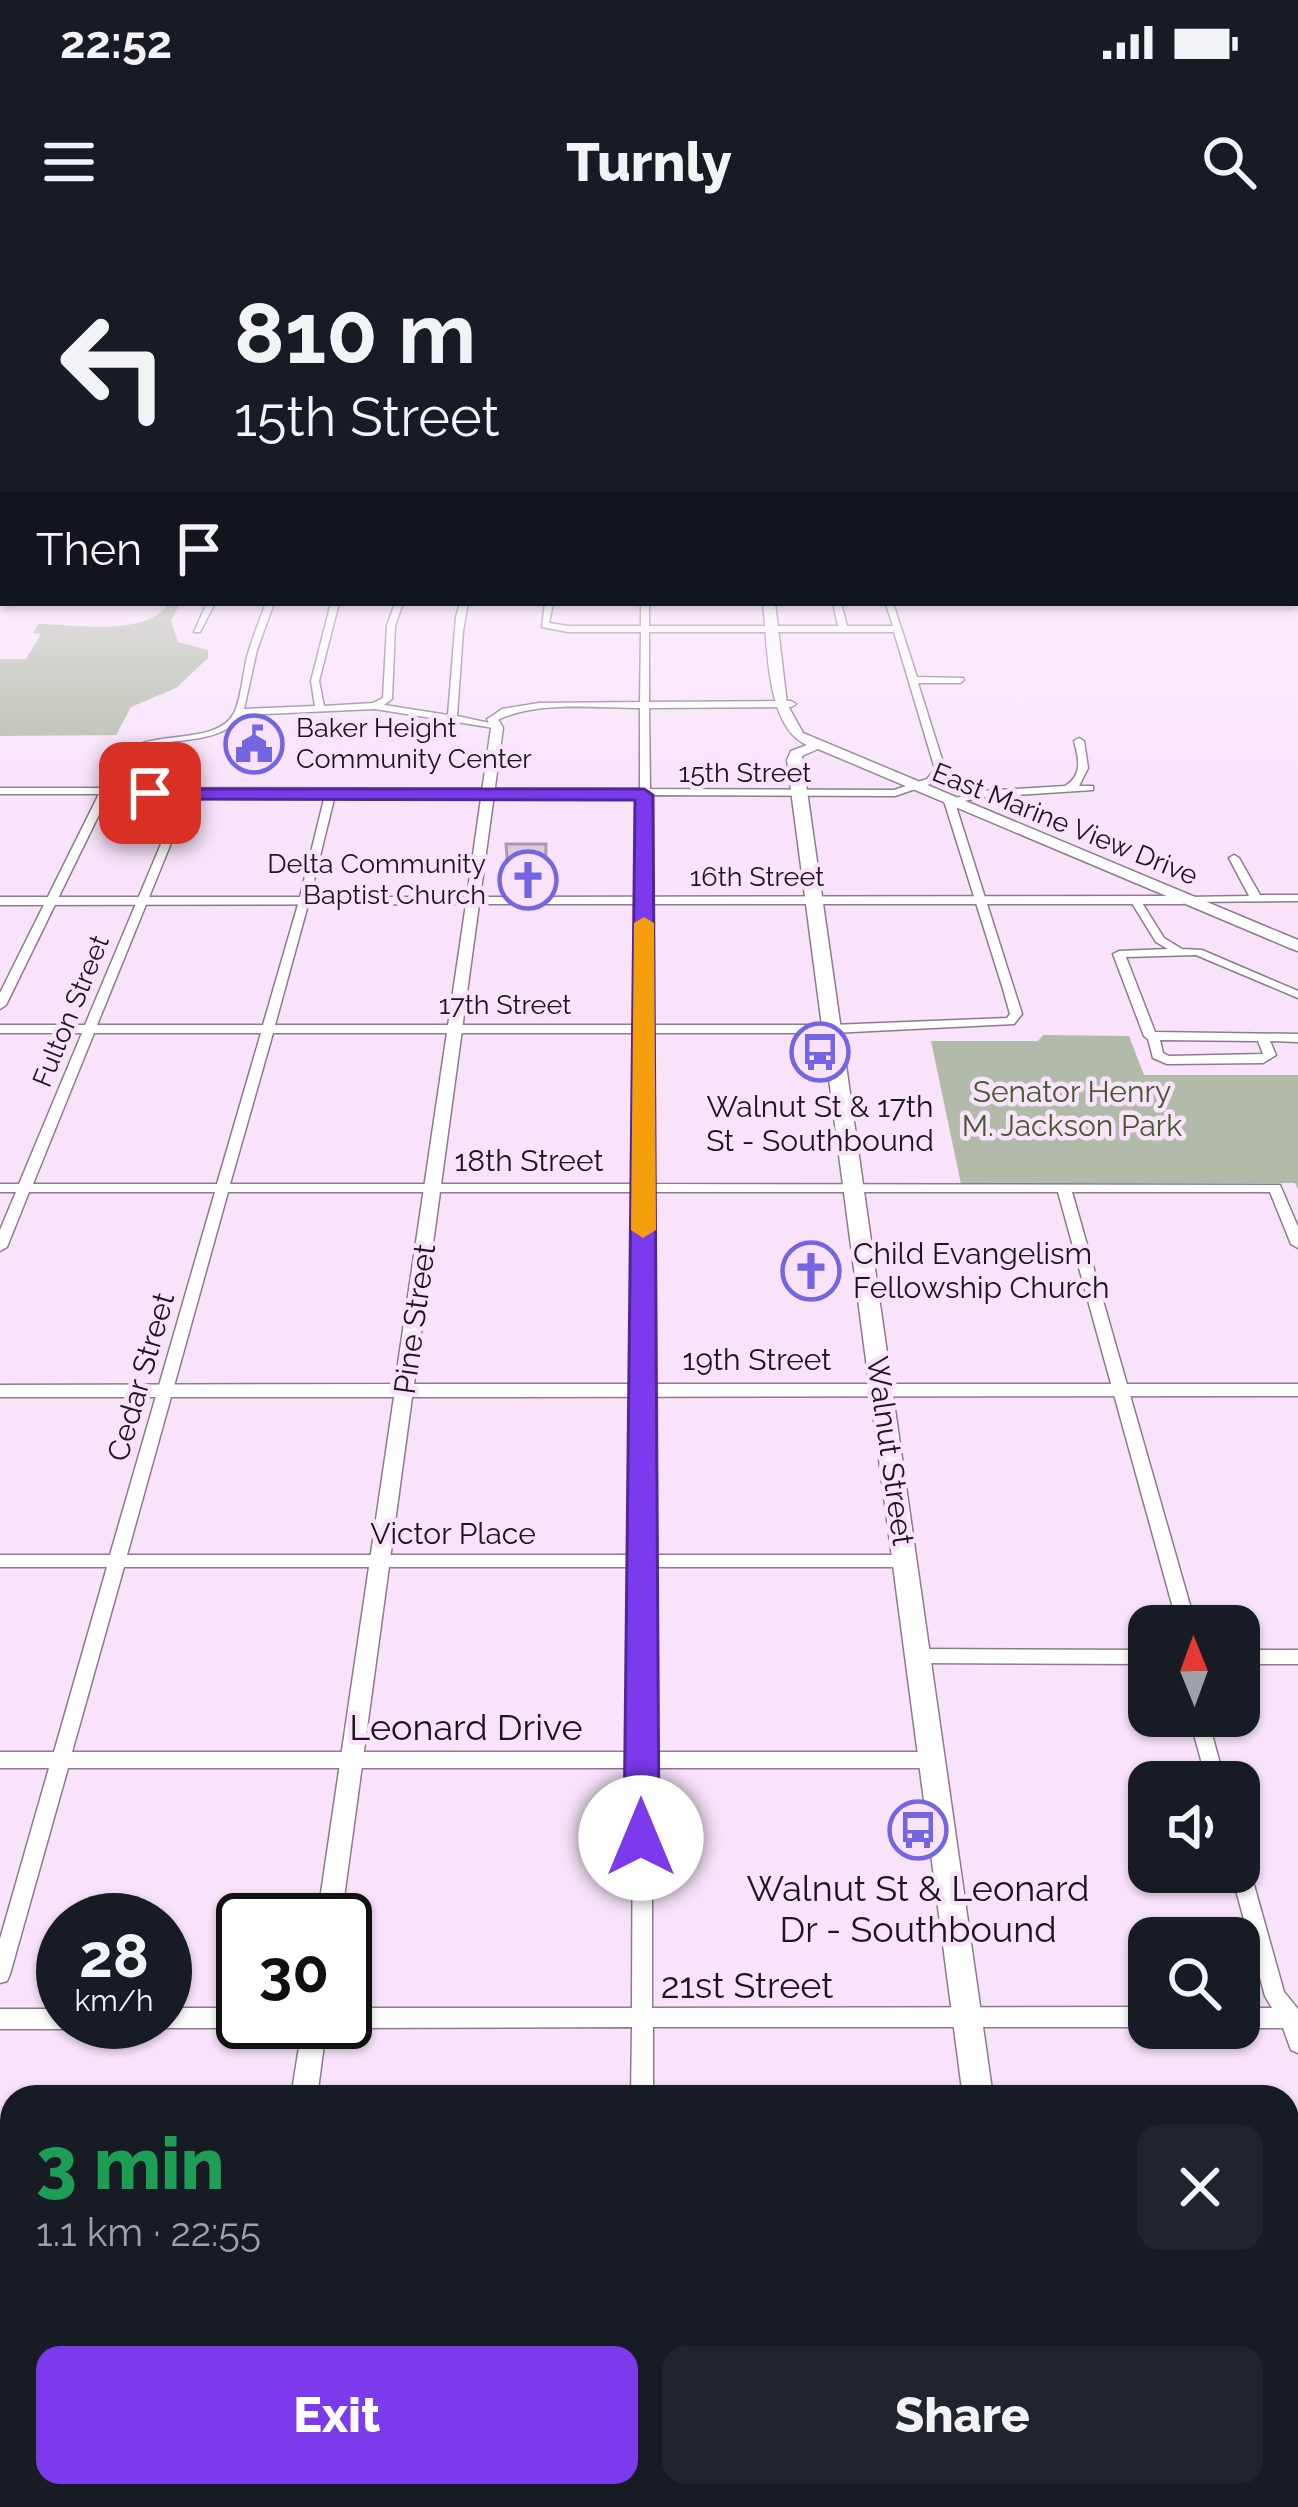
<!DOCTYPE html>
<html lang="en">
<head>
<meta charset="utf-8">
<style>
	:root { --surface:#171b24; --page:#20242c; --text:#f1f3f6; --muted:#9ea1a6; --accent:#7c3aed }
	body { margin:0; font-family:Raleway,sans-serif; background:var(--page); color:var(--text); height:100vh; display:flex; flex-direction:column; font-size:45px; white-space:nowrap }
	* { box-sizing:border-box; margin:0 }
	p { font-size:39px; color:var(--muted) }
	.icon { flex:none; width:66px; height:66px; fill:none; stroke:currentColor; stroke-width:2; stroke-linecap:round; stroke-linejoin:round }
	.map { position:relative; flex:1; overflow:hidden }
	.details { position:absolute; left:0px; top:1845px; width:1299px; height:423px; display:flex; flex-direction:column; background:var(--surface); border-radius:36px 36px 0 0; box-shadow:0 3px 9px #0004 }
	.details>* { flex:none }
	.hud { position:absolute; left:0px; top:0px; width:1299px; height:366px; box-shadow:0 3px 9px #0004; background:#171b24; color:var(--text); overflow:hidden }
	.needle { width:78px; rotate:359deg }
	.buttons { position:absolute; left:1128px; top:1365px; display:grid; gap:24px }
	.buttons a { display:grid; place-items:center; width:132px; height:132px; border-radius:24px; background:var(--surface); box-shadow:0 3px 9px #0004; font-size:60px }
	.speed { position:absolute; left:36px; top:1653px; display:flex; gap:24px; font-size:60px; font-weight:700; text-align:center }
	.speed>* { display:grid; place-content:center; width:156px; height:156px; border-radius:50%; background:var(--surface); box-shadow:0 3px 9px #0004; line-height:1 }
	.speed small { font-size:30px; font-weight:400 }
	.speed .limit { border:6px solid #111; border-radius:18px; background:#fff; color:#111 }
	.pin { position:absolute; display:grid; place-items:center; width:102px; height:102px; color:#fff; margin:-51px; border-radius:24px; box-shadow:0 6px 18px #0006 }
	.me { position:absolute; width:132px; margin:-66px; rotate:0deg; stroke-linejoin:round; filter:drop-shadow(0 0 9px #0008) }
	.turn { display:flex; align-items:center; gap:42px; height:252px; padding:0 36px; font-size:54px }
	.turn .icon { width:156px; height:156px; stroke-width:2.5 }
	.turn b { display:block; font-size:84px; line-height:102px }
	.then { display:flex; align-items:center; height:114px; padding:0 36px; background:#0003; gap:24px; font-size:45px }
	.round { display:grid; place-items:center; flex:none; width:126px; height:126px; border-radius:24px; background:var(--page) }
	.headline { display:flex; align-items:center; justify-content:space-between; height:204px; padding:0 36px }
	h1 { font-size:72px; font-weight:800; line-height:90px; color:#1e9e55 }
	.button { display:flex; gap:24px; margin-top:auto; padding:24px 36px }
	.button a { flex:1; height:138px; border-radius:24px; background:var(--accent); color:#fff; font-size:48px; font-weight:800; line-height:138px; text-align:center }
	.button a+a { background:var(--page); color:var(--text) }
	.status { display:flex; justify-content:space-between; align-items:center; height:84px; padding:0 60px; background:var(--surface); direction:ltr }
	.status svg { height:33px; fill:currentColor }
	header { display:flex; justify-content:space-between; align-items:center; height:156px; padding:0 36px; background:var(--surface); font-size:54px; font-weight:800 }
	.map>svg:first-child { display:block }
	.green { fill:#b2bba9 }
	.building { fill:#dec8e0; stroke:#ae9aaf; stroke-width:3 }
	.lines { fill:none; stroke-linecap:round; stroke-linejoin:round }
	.minor-casing { stroke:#8d7a8f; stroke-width:3 }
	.tertiary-casing { stroke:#8d7a8f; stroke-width:3 }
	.secondary-casing { stroke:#8d7a8f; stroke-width:3 }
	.minor { fill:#fff; fill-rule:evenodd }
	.tertiary { fill:#fff; fill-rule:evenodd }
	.secondary { fill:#fff; fill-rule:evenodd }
	.route { fill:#7c3aed; stroke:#51269a; stroke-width:3 }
	.slow { fill:#f59e0b }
	.labels { text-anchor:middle; stroke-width:9; stroke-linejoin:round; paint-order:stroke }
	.far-poi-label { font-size:27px; fill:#1c151d; stroke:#f8e3fa; text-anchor:start }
	.far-street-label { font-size:27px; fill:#1c151d; stroke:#f8e3fa }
	.park-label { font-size:30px; fill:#465a2e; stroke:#f8e3fa }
	.poi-label { font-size:30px; fill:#1c151d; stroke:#f8e3fa }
	.street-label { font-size:30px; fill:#1c151d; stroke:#f8e3fa }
	.near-street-label { font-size:36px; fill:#1c151d; stroke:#f8e3fa }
	.near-poi-label { font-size:36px; fill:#1c151d; stroke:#f8e3fa }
</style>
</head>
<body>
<div class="status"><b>22:52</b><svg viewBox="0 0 49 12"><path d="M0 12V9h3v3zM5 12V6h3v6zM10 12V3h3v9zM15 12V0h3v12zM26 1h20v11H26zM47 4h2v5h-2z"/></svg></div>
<header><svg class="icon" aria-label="menu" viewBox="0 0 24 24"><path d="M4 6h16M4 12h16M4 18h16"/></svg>Turnly<svg class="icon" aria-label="search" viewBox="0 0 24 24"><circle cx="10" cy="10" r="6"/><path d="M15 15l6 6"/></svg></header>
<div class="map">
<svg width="1298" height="2267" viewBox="0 0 1298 2267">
	<rect width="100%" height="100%" fill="#f8e3fa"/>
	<g class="green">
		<path d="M169,363H180L171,381L178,402L208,410V418L176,448L131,467L116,495L0,496V419H26L41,394L33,393L38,384C75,384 146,398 169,363Z"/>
		<polygon points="1043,795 1129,796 1144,835 1298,835 1298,950 1295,943 961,944 931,801 1038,801"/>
	</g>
	<polygon class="building" points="506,604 546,604 545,646 509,644"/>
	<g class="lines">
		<g class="minor-casing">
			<g id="minor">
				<polygon points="3,254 3,258 0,259 0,255"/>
				<rect x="0" y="337" width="3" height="4"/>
				<polygon points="207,363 215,363 200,392 194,392"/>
				<path d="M266,363H274L257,410L244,469L315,466L311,441L331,363H339L319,441L324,466L373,463L383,458L387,386L395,363H403L395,386L392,459L384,465L448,475L456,377L460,363H468L463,391L457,476L499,485L494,488L375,469L243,475C212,514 150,489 125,521C120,528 116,540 112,548L640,549V468C593,468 536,460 493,482L488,479L502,469L539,463L640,462L641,392H568L542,387L545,363H553L549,383L568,386H641V363H649V386H838L833,363H841L847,386H893L886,364L893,363L917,437L963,438L964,440L960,443H918L945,529L933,543L895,556L650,555V785H832L1007,778L1010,774L1003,749L944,561L983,551L1065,546C1083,535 1079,519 1074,501L1079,498L1084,501L1088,528L1079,546H1093V550L983,557L955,563L1022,774L1014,784L832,793H650V944L1280,945L1298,987V1008L1291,1004L1270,952H1072L1196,1386H1178L1058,952H651V1315H905L911,1317L913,1321L911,1325L905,1327H651L652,1512H933L940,1515L942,1520L940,1525L933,1528H652V1768L1149,1767V1787H653V1857H631L632,1787L345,1788L338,1785L336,1782H345V1768H632L633,1528H68L10,1734L7,1741L0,1743V1699L49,1528H0V1512H54L107,1327H0V1315H110L215,952H29L7,1007L0,1011V990L16,952H0V944H19L82,793H0V785H85L182,554H109L6,765L0,769V753L99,554H0V548H102C107,538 112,523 120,515C147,488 217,507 234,473C241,460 243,433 247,417C252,399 259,381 266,363ZM649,392H894L935,529L927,539L894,550L650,549L649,468L791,467L796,464L791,461L649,462ZM191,554L325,555L299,661L263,785H97ZM335,555H640L638,785H275L309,661ZM94,793H261L217,944H33ZM273,793H638L637,944H230ZM228,952H637L635,1315H127ZM124,1327H635L634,1512H72Z"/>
				<polygon points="1234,615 1239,618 1260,655 1298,655 1298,661 1182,662 1182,658 1186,657 1249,656 1229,618"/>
				<path d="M1135,657L1139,658L1164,698L1182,709L1202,710L1298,751V758L1196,715L1126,717L1155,792L1298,794V802L1270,801L1276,815L1263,823L1167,824L1153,818L1148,799L1144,796L1113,714L1119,711L1168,709L1156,702L1130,660ZM1160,800L1258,801L1263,814L1169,816L1163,813Z"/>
				<polygon points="918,1409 1149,1410 1149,1424 918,1423 912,1421 909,1416 912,1411"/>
				<rect x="1239" y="1410" width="59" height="14"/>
				<polygon points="1189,1476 1207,1476 1225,1542 1207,1542"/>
				<polygon points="1239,1618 1246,1621 1249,1627 1284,1752 1298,1769 1298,1813 1291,1810 1283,1788 1239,1788 1239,1768 1272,1768 1265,1756 1231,1632 1239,1632"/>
				<polygon points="165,1768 243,1768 243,1782 252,1782 243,1788 165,1788 156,1782 165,1782"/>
				<polygon points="0,1769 63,1769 63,1782 72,1782 70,1786 63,1789 0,1789"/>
				<polygon points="630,2256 654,2256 655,2267 629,2267"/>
			</g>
		</g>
		<g class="tertiary-casing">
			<g id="tertiary">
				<polygon points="493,476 497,477 503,488 480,657 1183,656 1189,660 1183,664 479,664 414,1144 1298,1144 1298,1156 412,1157 341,1680 317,1680 394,1157 0,1157 0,1145 395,1144 466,664 0,665 0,657 467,657 491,488 487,479"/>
				<polygon points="303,1782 327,1782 317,1857 291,1857"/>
				<polygon points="232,2256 262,2256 260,2267 230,2267"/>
			</g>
		</g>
		<g class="secondary-casing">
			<g id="secondary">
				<path d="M763,363H775L787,464L803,493L1298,700V711L1292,709L818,509L802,516L993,1857H963L787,520L791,511L807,505C765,487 768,403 763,363Z"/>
				<polygon points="1015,2256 1049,2256 1052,2267 1016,2267"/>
			</g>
		</g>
		<use href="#minor" class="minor"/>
		<use href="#tertiary" class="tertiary"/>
		<use href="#secondary" class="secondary"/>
	</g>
	<linearGradient id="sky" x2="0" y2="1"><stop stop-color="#8fbce2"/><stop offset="0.44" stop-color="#fcf2fd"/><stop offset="1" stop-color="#fcf2fd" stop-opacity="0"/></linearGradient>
	<rect width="1298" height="564" fill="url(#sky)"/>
	<polygon class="route" points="144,549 644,549 653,555 659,1598 654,1609 641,1613 629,1609 624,1598 635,560 150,559 144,557"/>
	<polygon class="slow" points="644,677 654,683 656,990 643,998 631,990 634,683"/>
	<defs>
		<g id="civic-ring" transform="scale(3)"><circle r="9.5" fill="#f8e3fa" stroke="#7466e1" stroke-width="1.5"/><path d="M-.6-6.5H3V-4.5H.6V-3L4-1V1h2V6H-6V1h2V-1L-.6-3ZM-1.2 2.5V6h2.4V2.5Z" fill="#7466e1"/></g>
		<g id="church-ring" transform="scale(3)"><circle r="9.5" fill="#f8e3fa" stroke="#7466e1" stroke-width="1.5"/><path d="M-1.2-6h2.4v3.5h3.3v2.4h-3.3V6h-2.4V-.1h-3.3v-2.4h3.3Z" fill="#7466e1"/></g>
		<g id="bus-ring" transform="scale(3)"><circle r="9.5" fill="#f8e3fa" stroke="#7466e1" stroke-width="1.5"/><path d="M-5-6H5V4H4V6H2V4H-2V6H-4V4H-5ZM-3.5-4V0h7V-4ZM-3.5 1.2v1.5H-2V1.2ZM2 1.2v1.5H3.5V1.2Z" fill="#7466e1"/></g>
	</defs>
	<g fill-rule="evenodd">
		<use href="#civic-ring" x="254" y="504"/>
		<use href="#church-ring" x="528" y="640"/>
		<use href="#bus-ring" x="820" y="812"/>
		<use href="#church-ring" x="811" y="1031"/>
		<use href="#bus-ring" x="918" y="1590"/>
	</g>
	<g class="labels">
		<g class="far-poi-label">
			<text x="296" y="497">Baker Height<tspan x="296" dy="31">Community Center</tspan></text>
			<text x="486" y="633" text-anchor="end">Delta Community<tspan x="486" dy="31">Baptist Church</tspan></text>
		</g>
		<g class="far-street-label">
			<text x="745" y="542">15th Street</text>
			<text transform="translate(1065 584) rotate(22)" y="9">East Marine View Drive</text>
			<text x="757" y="646">16th Street</text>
			<text x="505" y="774">17th Street</text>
			<text transform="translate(71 771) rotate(-68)" y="9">Fulton Street</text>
		</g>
		<g class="park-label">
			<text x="1072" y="862">Senator Henry<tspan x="1072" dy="34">M. Jackson Park</tspan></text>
		</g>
		<g class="poi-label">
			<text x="820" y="877">Walnut St &amp; 17th<tspan x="820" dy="34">St - Southbound</tspan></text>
			<text x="853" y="1024" text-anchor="start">Child Evangelism<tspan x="853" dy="34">Fellowship Church</tspan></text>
		</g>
		<g class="street-label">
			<text x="529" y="931">18th Street</text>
			<text transform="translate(415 1079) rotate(-82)" y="10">Pine Street</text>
			<text x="757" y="1130">19th Street</text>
			<text transform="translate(141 1137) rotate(-74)" y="10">Cedar Street</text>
			<text transform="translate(890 1211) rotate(82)" y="10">Walnut Street</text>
			<text x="453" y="1304">Victor Place</text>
		</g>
		<g class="near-street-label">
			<text x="466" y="1500">Leonard Drive</text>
			<text x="747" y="1758">21st Street</text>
		</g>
		<g class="near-poi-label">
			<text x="918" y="1661">Walnut St &amp; Leonard<tspan x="918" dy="41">Dr - Southbound</tspan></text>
		</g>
	</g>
</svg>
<div class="buttons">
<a><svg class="needle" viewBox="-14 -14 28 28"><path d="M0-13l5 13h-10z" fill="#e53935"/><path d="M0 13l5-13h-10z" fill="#9ea1a6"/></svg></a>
<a><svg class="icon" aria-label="sound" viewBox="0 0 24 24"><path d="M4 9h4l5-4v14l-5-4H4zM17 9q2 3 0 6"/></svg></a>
<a><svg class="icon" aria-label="search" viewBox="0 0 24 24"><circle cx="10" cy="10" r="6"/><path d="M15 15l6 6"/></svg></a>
</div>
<div class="speed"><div>28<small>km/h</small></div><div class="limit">30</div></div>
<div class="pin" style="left:150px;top:553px;background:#d93025"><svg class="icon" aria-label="arrive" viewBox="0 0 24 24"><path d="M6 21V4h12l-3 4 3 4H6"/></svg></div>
<svg class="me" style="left:641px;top:1598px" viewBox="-20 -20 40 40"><circle r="19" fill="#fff"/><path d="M0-13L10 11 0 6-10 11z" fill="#7c3aed"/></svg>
<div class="hud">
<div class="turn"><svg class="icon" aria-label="left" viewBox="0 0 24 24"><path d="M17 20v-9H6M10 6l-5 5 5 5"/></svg><div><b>810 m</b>15th Street</div></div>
<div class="then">Then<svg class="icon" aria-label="arrive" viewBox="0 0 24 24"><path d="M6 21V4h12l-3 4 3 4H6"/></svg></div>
</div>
<section class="details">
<div class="headline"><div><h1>3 min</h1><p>1.1 km · 22:55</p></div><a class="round"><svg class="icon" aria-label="close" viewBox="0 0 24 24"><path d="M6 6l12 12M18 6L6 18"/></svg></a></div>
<div class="button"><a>Exit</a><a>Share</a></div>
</section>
</div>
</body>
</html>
